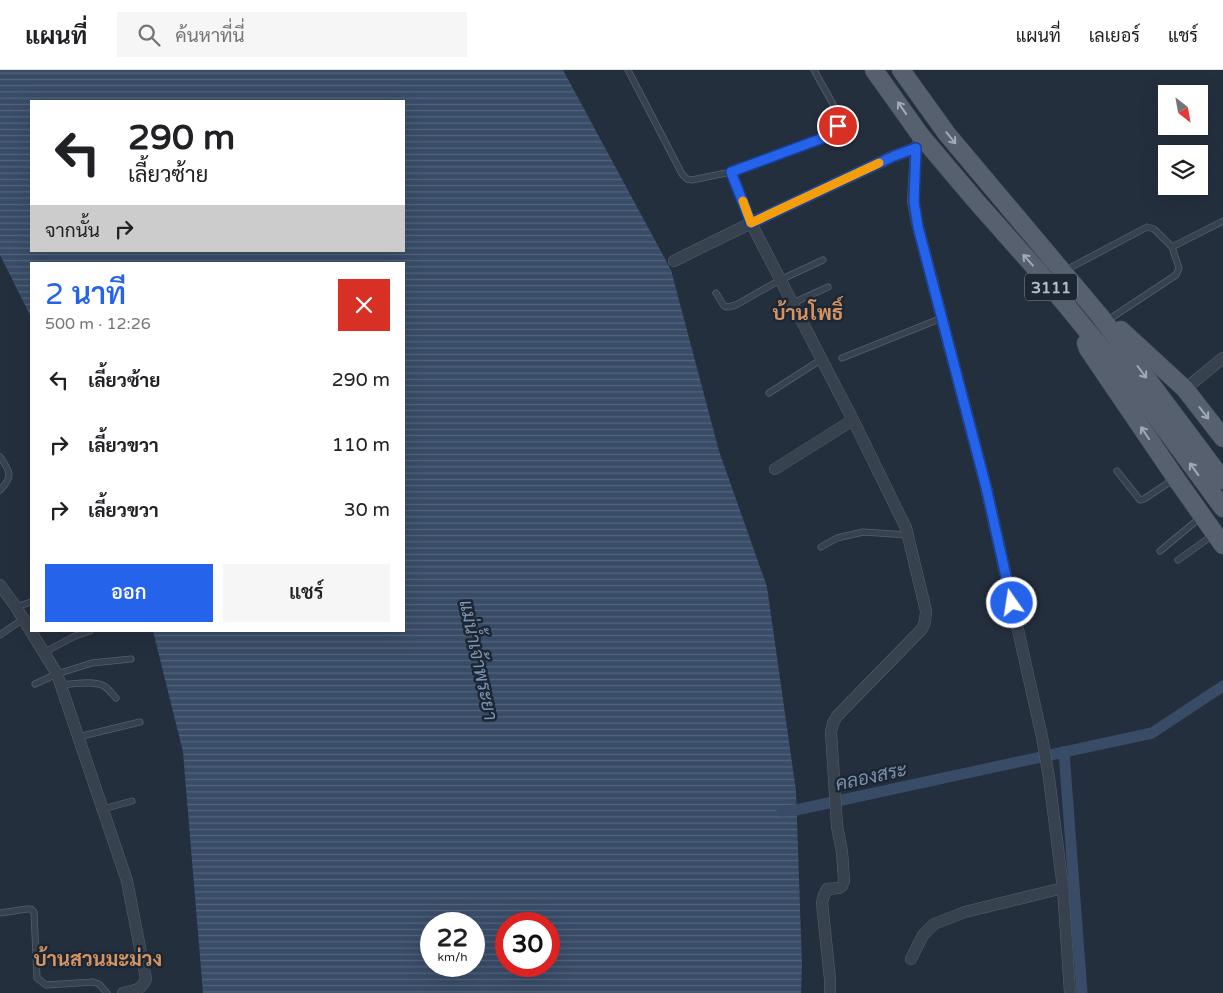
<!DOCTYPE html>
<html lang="th">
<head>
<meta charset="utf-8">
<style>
	:root { --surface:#fff; --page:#f6f6f6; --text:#202124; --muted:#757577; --line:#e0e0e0; --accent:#2563eb }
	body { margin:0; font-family:"Varela Round",Sarabun,sans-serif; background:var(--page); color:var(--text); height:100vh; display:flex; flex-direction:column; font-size:19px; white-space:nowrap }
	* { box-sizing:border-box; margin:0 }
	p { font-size:16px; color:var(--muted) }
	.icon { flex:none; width:28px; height:28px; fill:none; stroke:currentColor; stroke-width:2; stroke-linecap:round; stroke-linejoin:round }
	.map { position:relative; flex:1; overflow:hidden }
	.details { position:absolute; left:30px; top:192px; width:375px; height:370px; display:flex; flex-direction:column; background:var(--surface); border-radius:0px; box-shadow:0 5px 20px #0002 }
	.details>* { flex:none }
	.guide { position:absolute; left:30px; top:30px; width:375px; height:152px; border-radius:0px; box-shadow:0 5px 20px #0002; background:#fff; color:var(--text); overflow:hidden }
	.needle { width:32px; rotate:149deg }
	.buttons { position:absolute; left:1158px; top:15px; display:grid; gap:10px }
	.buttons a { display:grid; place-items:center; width:50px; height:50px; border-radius:0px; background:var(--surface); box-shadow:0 5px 20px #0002; font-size:25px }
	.speed { position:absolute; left:420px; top:842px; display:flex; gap:10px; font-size:25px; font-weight:700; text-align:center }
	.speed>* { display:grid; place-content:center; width:65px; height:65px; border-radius:50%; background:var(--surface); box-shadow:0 5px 20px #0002; line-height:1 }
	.speed small { font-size:12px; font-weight:400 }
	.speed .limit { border:8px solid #d22; background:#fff; color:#111 }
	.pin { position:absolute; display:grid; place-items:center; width:42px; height:42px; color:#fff; margin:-21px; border:2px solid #fff; border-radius:50%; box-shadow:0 1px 5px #0007 }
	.me { position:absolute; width:55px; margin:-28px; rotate:347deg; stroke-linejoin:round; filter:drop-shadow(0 0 4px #0008) }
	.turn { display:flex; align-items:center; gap:18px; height:105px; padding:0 15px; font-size:22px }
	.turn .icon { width:65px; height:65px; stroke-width:2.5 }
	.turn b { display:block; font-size:35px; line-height:42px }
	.then { display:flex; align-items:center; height:48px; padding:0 15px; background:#0003; gap:10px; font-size:19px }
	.round { display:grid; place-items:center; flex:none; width:52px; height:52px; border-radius:0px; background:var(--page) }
	.headline { display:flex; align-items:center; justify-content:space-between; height:85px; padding:0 15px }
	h1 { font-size:30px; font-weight:600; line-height:38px; color:var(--accent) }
	.primary-button { display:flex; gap:10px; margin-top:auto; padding:10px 15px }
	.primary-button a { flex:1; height:58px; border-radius:0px; background:var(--accent); color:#fff; font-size:20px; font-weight:600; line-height:58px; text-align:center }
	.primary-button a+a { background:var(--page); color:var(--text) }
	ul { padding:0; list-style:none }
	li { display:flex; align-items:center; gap:15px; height:65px; padding:0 15px }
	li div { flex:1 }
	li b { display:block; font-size:19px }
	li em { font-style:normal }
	header { display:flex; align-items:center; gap:30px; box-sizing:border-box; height:70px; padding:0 25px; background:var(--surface); border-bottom:1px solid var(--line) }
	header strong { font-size:24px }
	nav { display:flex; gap:28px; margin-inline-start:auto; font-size:18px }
	.search { width:350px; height:45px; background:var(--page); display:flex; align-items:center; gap:12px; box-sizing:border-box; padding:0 18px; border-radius:0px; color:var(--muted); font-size:19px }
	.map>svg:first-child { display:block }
	.water { fill:url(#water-rules); fill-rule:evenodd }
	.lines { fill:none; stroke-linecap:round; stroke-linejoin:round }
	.canal { stroke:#394c67; stroke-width:11 }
	.lane-casing { stroke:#565f6c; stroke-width:7 }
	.street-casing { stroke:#565f6c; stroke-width:12 }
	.primary-casing { stroke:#414a57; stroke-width:19 }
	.lane { stroke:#38414e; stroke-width:5.5 }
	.street { stroke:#38414e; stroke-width:11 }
	.primary { stroke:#56606e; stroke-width:18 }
	.oneway { stroke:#a1aab7 }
	.route-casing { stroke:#184099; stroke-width:12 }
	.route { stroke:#2563eb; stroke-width:9 }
	.slow { stroke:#f59e0b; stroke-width:9 }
	.labels { text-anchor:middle; stroke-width:5; stroke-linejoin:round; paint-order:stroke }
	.shield { fill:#1d2633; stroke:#878f9c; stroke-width:1 }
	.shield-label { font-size:16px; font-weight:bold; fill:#b4bcc9 }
	.water-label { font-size:19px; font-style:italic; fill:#7c92b1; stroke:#1d2633 }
	.quarter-label { font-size:20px; font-weight:bold; fill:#d59563; stroke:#1d2633 }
</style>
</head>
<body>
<header>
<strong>แผนที่</strong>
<div class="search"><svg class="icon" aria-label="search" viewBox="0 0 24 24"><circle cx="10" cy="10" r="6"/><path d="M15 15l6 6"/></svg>ค้นหาที่นี่</div>
<nav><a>แผนที่</a><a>เลเยอร์</a><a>แชร์</a></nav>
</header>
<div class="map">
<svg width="1223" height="923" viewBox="0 0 1223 923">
	<defs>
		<pattern id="water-rules" width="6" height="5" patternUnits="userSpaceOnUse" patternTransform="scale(1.25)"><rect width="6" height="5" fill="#394c67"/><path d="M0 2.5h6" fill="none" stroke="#53647b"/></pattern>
	</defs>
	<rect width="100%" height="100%" fill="#242f3e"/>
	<path class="water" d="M0,0H563L671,200L719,381L767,517L796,721L802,896L801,923H203L183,682L153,561H404V194H31V247L0,185ZM31,31H404V181H31ZM431,854H474V896H431ZM506,854H549V896H506Z"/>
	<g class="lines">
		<g class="canal">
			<polyline points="1064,682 1082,923"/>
			<polyline points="782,741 796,740 1152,663 1223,616"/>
		</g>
		<g class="lane-casing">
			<g id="lane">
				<polyline points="628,0 682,104 687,109 692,110 731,102 751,153"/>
				<polyline points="731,102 834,64 838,56 839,45 814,0"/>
				<polyline points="1172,177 1223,151"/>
				<polyline points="1066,200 1147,157 1154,159 1172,177 1179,198 1176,205 1108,250"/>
				<polyline points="716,223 724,236 728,237 736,235 780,210 823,190"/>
				<polyline points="793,233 828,217"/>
				<polyline points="842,288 942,248"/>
				<polyline points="769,323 822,289"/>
				<path d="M0,387C10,401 14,406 0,420"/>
				<polyline points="1117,401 1140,430 1144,429 1174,409"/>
				<polyline points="821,477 837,468 863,462 908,465"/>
				<polyline points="1160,481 1201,447"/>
				<polyline points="1178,490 1213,465"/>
				<polyline points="16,537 31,532"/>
				<polyline points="0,565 23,549"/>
				<polyline points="43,583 75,566 90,561"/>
				<polyline points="35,614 57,604 92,593 131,589"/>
				<path d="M61,615C72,614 94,610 104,616C108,618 112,624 116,628"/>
				<polyline points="78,667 140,652"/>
				<polyline points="103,739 132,731"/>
				<polyline points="0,843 27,839 31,839 34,842 37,908 46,915 93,912 99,914 107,923"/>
			</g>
		</g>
		<g class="street-casing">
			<g id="street">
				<polyline points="921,66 916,78 913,132 918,157 986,417 1042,667 1049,708 1063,818 1070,923"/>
				<polyline points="751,153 853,350 906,458 926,541 925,552 922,559 837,646 833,653 831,662 837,756 842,782 844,811 842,816 839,818 827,819 824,825 822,833 830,909 830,923"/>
				<polyline points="674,191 751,153 894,86 916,78"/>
				<polyline points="1185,319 1223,288"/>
				<polyline points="775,399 853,350"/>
				<path d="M0,515L16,537L57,604L127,811L146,909C141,921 134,920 123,923"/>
				<polyline points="911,889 923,865 934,854 965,842 1063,818"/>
			</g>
		</g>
		<g class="primary-casing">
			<g id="primary">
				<polyline points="874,0 921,66 976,131 1038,201 1140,325 1223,438"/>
				<polyline points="901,0 947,64 1100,246 1223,410"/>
				<polyline points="1121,260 1185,319 1223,368"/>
				<polyline points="1086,273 1088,279 1177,410 1223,475"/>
			</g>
		</g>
		<use href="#lane" class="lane"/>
		<use href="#street" class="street"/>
		<use href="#primary" class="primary"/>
	</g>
	<defs><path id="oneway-shaft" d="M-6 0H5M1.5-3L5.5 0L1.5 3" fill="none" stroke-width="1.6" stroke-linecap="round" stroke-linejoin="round" transform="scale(1.25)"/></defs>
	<g class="oneway">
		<use href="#oneway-shaft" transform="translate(902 38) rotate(-125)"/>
		<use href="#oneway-shaft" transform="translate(951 68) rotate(51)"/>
		<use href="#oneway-shaft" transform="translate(1028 190) rotate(-132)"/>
		<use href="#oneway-shaft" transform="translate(1142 302) rotate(53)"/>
		<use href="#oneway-shaft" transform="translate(1204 343) rotate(52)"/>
		<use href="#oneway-shaft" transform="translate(1145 363) rotate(-124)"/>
		<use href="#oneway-shaft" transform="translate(1194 399) rotate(-126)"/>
	</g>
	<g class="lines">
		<g class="route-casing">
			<polyline id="route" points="838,56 834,64 731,102 751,153 894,86 916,78 914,132 918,157 986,417 1012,533"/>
		</g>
		<use href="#route" class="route"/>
		<polyline class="slow" points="743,131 751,153 879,93"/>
	</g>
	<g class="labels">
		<rect class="shield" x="1025" y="203.5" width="52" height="27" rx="4"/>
		<g class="shield-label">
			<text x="1051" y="223">3111</text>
		</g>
		<g class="water-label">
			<text transform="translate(479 590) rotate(78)" y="7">แม่น้ำเจ้าพระยา</text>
			<text transform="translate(871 706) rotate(-12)" y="7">คลองสระ</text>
		</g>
		<g class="quarter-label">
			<text x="808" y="250">บ้านโพธิ์</text>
			<text x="98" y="896">บ้านสวนมะม่วง</text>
		</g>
	</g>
</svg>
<div class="buttons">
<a><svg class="needle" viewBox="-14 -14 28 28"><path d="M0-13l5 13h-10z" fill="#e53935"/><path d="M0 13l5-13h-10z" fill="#757577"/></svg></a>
<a><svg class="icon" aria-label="layers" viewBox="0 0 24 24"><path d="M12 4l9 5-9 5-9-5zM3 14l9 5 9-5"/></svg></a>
</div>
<div class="speed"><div>22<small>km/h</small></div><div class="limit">30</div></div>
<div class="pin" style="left:838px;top:56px;background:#d93025"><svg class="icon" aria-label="arrive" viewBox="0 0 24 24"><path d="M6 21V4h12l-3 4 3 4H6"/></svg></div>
<svg class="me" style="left:1012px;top:533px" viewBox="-20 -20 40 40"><circle r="17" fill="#2563eb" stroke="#fff" stroke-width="3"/><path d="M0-11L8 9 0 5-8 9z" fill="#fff"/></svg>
<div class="guide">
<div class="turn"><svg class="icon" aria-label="left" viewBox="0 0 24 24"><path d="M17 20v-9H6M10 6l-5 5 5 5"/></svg><div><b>290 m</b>เลี้ยวซ้าย</div></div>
<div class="then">จากนั้น<svg class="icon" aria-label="right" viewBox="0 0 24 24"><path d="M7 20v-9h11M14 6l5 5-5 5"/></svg></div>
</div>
<section class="details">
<div class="headline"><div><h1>2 นาที</h1><p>500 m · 12:26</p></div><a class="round" style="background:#d93025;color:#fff"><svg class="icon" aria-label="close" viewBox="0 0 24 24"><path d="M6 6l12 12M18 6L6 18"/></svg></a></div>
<ul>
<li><svg class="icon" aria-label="left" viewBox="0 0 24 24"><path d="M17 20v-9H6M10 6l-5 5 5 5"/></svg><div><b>เลี้ยวซ้าย</b></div><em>290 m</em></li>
<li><svg class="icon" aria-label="right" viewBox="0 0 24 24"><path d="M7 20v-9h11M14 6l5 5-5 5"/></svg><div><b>เลี้ยวขวา</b></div><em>110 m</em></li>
<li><svg class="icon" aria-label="right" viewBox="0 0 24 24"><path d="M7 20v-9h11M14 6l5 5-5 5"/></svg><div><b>เลี้ยวขวา</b></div><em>30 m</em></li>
</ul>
<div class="primary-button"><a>ออก</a><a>แชร์</a></div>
</section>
</div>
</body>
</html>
